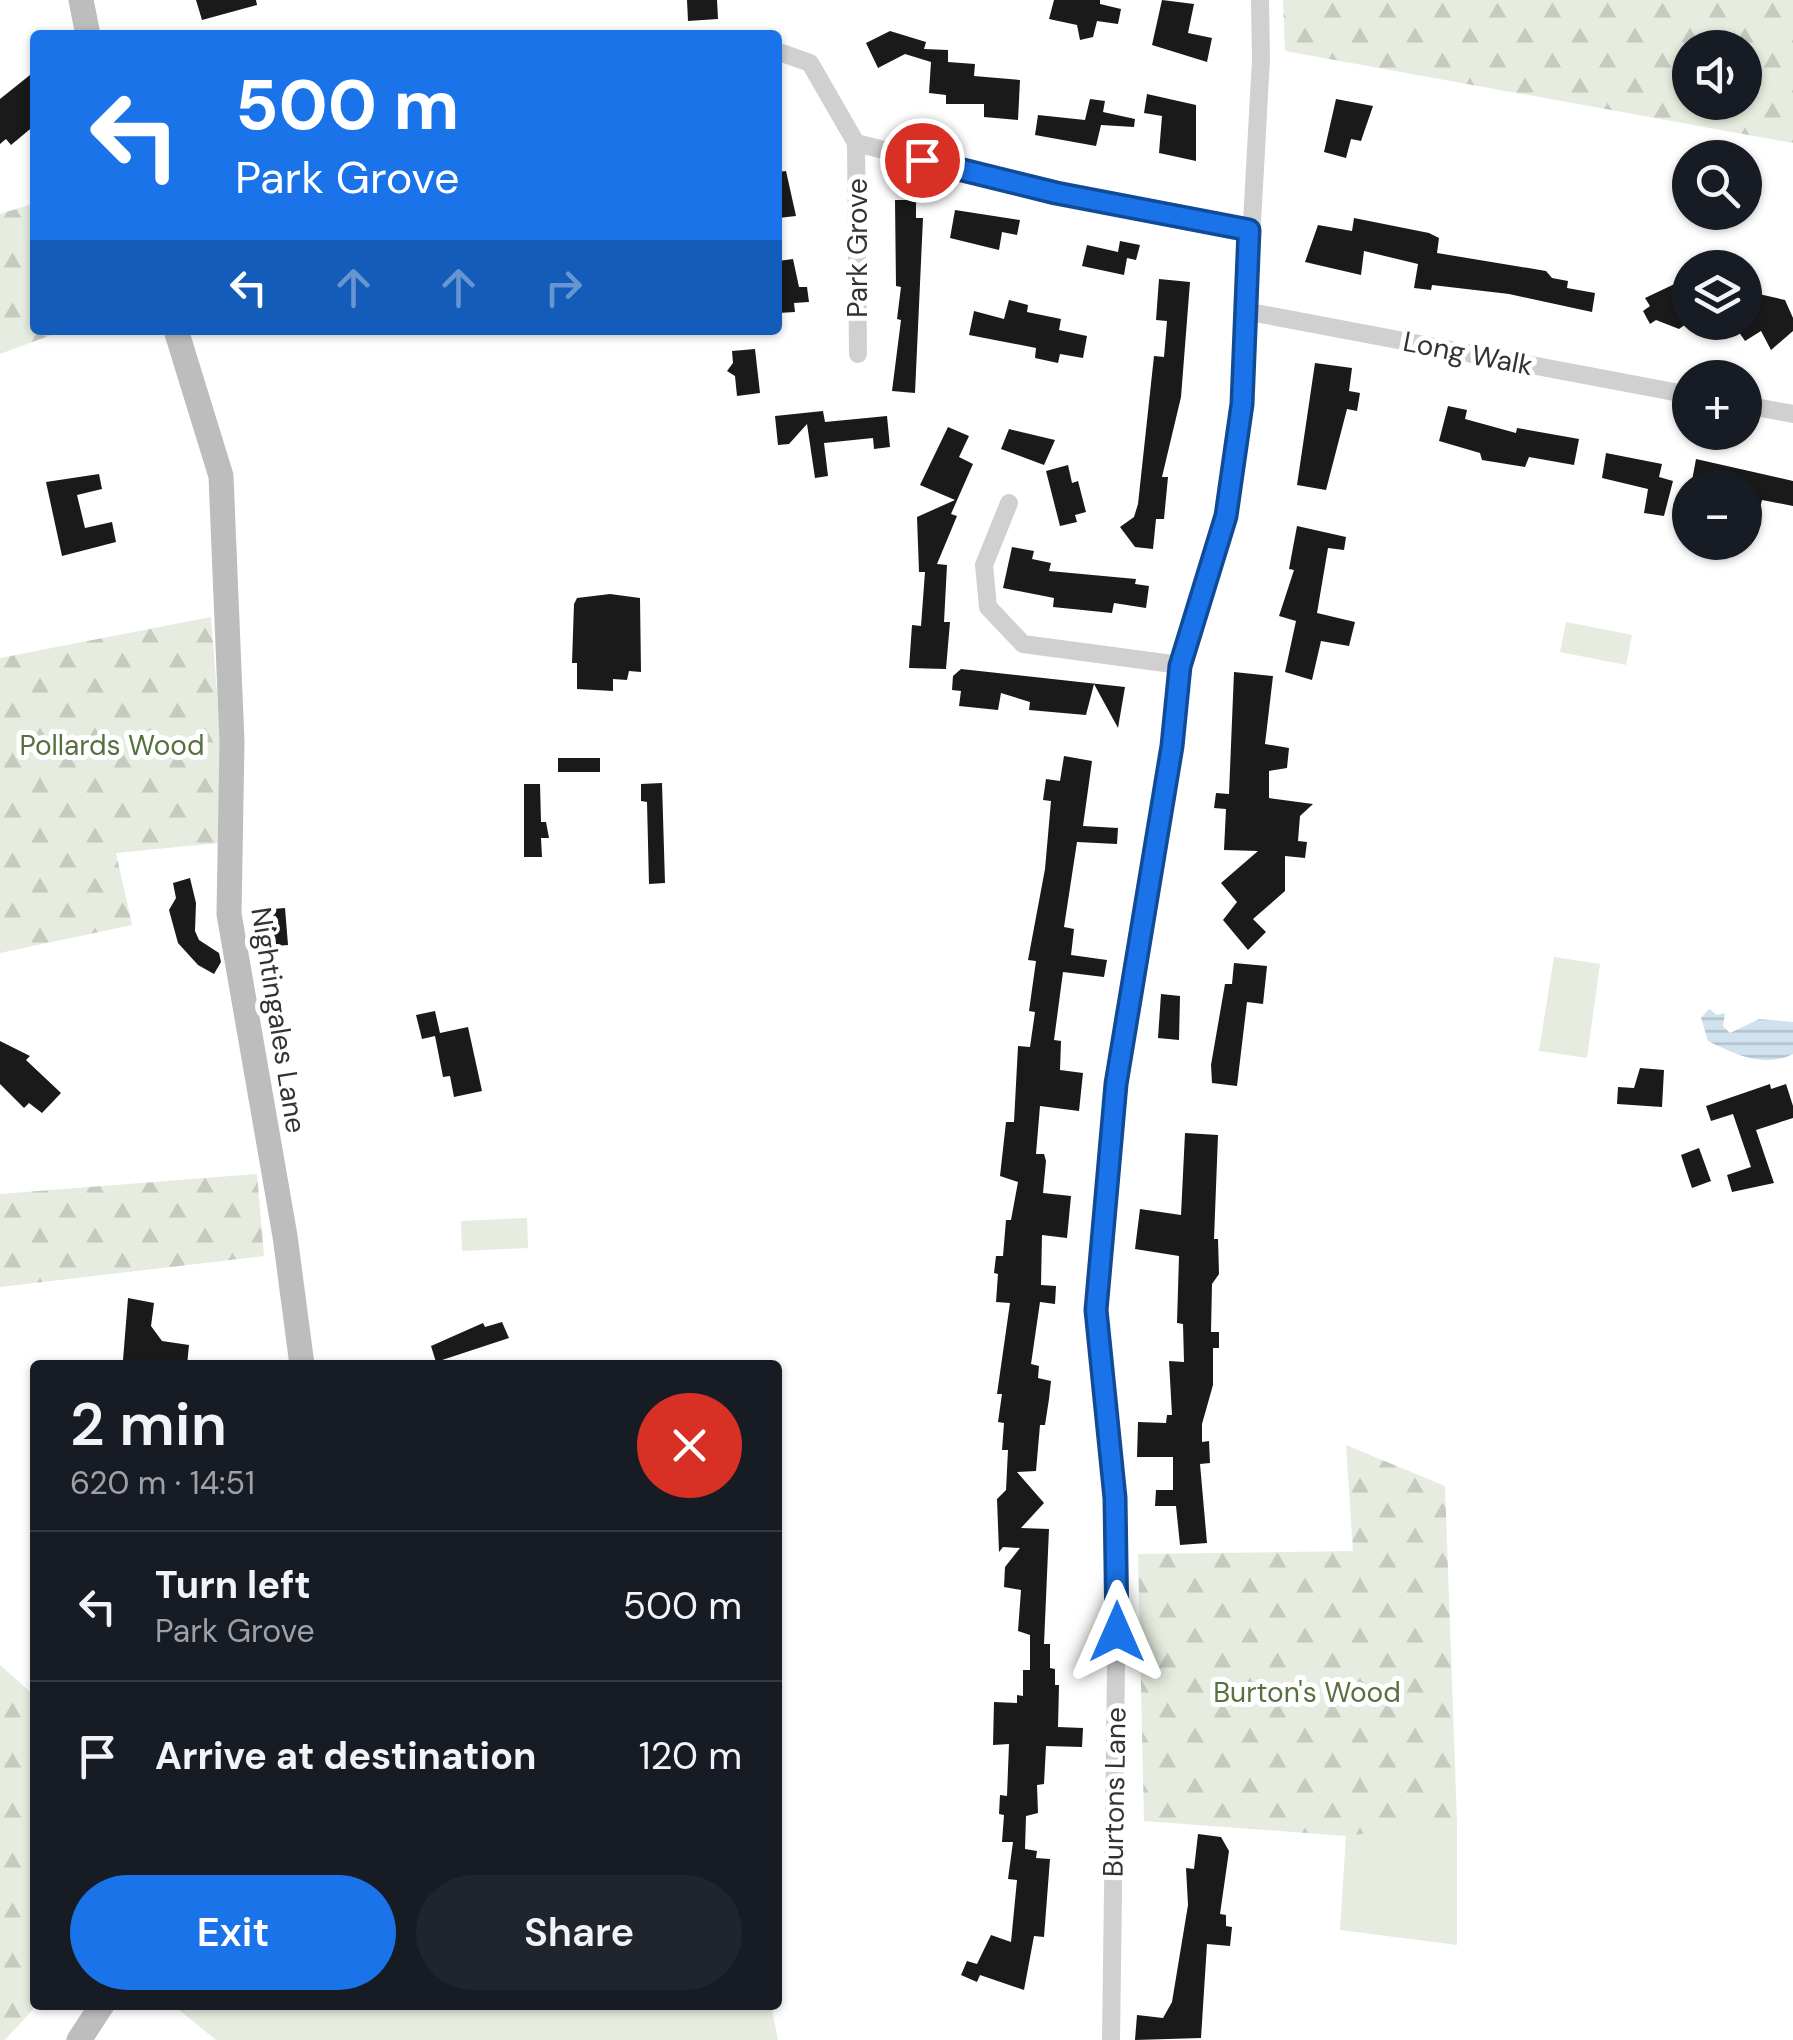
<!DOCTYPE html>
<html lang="en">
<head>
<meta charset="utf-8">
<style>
	:root { --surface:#171b24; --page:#20242c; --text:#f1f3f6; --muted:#9ea1a6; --line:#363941; --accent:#1a73e8 }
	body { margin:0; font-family:"DM Sans",sans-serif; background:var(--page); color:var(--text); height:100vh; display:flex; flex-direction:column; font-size:38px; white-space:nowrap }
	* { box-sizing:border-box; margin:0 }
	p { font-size:32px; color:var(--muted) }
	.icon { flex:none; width:55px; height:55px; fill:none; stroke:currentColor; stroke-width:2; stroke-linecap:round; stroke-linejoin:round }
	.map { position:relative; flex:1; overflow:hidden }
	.sheet { position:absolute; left:30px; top:1360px; width:752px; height:650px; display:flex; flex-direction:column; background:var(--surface); border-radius:10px; box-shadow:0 2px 8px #0004 }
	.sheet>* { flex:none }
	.hud { position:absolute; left:30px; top:30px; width:752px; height:305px; border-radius:10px; box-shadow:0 2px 8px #0004; background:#1a73e8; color:#fff; overflow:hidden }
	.tools { position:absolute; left:1672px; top:30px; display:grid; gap:20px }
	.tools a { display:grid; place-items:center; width:90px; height:90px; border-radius:50%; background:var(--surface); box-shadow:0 2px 8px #0004; font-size:50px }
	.pin { position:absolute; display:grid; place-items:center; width:85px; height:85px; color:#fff; margin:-42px; border:5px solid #fff; border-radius:50%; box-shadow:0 2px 10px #0007 }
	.me { position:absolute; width:110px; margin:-55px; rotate:0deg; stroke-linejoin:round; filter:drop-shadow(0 0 8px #0008) }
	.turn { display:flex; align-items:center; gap:35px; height:210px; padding:0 40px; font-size:45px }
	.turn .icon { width:130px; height:130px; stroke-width:2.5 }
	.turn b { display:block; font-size:70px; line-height:85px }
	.lanes { display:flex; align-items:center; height:95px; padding:0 40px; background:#0003; justify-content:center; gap:50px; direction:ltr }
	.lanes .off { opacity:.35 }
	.round { display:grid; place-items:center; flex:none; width:105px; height:105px; border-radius:52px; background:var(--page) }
	.headline { display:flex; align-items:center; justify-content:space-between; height:170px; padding:0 40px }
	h1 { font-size:60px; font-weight:600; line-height:75px }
	.action { display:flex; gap:20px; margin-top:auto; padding:20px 40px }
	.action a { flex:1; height:115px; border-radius:60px; background:var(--accent); color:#fff; font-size:40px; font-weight:600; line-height:115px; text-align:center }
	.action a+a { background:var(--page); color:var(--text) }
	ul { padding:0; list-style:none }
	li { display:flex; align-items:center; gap:30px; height:150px; padding:0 40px; border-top:2px solid var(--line) }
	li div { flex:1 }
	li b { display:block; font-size:38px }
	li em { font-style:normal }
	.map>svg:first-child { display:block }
	.green { fill:#e6ecdf }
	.forest { fill:url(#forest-firs); fill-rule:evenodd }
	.water { fill:url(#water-rules) }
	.building { fill:#1a1a1a }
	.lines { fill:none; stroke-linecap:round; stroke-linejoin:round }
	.street { stroke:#d0d0d0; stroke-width:18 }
	.secondary { stroke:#bdbdbd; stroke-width:25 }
	.route-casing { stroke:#114b97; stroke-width:25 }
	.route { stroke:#1a73e8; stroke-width:18 }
	.labels { text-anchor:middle; stroke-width:10; stroke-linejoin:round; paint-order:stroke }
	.street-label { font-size:28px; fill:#333; stroke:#fff }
	.park-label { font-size:28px; fill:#56703f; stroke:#fff }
</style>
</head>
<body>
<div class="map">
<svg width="1793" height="2040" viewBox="0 0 1793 2040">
	<defs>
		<pattern id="forest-firs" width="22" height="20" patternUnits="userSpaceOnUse" patternTransform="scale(2.5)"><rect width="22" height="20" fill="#e6ecdf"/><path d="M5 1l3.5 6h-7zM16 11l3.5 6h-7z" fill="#c6cbc0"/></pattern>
		<pattern id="water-rules" width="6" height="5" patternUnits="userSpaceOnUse" patternTransform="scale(2.5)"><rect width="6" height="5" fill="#cfe2ee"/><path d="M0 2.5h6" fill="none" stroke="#b2c2cd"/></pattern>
	</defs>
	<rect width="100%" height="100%" fill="#fff"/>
	<g class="green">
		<polygon points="1566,622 1632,635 1626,665 1560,652"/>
		<polygon points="1554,957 1600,964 1587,1058 1539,1051"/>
		<polygon points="527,1218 528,1248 462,1251 461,1221"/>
		<polygon points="1457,1822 1457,1945 1340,1930 1346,1836"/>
		<polygon points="173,2005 771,2005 778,2040 216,2040"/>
	</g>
	<g class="forest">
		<path d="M1283,0H1793V143L1285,51ZM1690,48H1745V102H1690Z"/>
		<polygon points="35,203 35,330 65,330 0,354 0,214"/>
		<polygon points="211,617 229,842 116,853 132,925 0,953 0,658"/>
		<polygon points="257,1174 264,1256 0,1287 0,1194"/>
		<polygon points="1346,1445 1445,1486 1457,1822 1346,1836 1144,1821 1138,1554 1353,1551"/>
		<polygon points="0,1665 35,1696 37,2005 5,2040 0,2040"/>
	</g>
	<path class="water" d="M1709,1009L1717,1015L1725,1013L1723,1026L1730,1033L1759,1019L1793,1022V1054C1764,1069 1734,1054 1708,1041L1701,1018Z"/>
	<g class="building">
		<polygon points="196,0 256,0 257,5 202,20"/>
		<polygon points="687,0 717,0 718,19 688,21"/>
		<polygon points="1054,0 1100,0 1100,4 1121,9 1118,24 1097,21 1093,37 1080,40 1077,25 1049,19"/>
		<polygon points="1162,0 1194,4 1188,33 1212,38 1207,62 1152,45"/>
		<polygon points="890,31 926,42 924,49 948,50 948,62 975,64 974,76 1020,80 1018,120 984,117 984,104 946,104 946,95 929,93 931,62 905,54 878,68 866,43"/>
		<polygon points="35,71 35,125 11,145 6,139 0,144 0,99"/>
		<polygon points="1147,94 1196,105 1196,161 1159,153 1162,116 1144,113"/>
		<polygon points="1090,99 1105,101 1103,112 1135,119 1134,127 1101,125 1096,146 1035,135 1038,115 1085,120"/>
		<polygon points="1336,99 1373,106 1361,141 1351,139 1346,158 1324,152"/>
		<polygon points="786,171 796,216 778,218 778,172"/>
		<polygon points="895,200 916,200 916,218 923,218 915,393 892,391 901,320 897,319 901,287 896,286"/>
		<polygon points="955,210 1020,220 1017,235 1002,232 999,250 950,238"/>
		<polygon points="1354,218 1429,233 1439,238 1437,253 1546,271 1552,278 1568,281 1567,288 1595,293 1592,312 1509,294 1432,285 1431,290 1414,288 1418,264 1364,251 1361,275 1305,262 1318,225 1352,231"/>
		<polygon points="1120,241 1140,245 1136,260 1127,258 1124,275 1082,266 1087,245 1118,252"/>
		<polygon points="793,259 799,287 807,287 809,302 794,303 795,312 778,313 778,261"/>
		<polygon points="1159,279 1190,282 1181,397 1162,477 1168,477 1164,519 1156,519 1153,549 1135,547 1120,527 1134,517 1138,504 1154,356 1164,357 1167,321 1156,320"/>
		<polygon points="1683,280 1690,295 1678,302 1690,321 1679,329 1656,320 1650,324 1643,311 1650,306 1645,298"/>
		<polygon points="1750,292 1785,300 1793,318 1793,331 1771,350 1761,331 1745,341 1732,322 1745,322"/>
		<polygon points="1009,300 1028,305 1027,312 1061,319 1059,330 1087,336 1083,358 1060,354 1058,363 1035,358 1036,348 969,335 974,311 1004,319"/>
		<polygon points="755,349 760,393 737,396 735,376 727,371 733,363 732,351"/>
		<polygon points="1315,363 1352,368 1349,391 1360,393 1357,411 1347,409 1326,490 1297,485"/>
		<polygon points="1448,406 1467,410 1465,419 1516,433 1517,428 1579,439 1574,465 1529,457 1525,467 1482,460 1480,453 1439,441"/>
		<polygon points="823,411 825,422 887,416 890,447 874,449 873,438 824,443 828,476 815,478 807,424 789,444 778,445 775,416"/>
		<polygon points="948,427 969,436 959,457 973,464 951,514 957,516 937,564 947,565 944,622 950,622 946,669 909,668 912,625 921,626 925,572 919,572 917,517 955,500 920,485"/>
		<polygon points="1009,429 1055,440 1044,465 1001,449"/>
		<polygon points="1606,453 1662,464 1659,477 1673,481 1664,516 1644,513 1648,489 1602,478"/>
		<polygon points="1696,459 1793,481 1793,506 1762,500 1760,508 1745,504 1745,488 1691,486"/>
		<polygon points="1068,465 1072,483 1078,481 1086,512 1075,515 1077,522 1060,526 1046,471"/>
		<polygon points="99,474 102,489 77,495 85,528 112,522 116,542 62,556 46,482"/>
		<polygon points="1297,526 1346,537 1344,550 1328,548 1317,613 1355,622 1349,646 1321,641 1312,680 1285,672 1296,621 1279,616 1294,570 1289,569"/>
		<polygon points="1012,547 1034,551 1032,559 1051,563 1049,571 1136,579 1135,584 1149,586 1146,608 1114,603 1112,613 1053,607 1054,598 1003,588"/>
		<polygon points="610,594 640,598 641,672 629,671 627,680 613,679 613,691 577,689 577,663 572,663 574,604 577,598"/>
		<polygon points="961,669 1125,687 1118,728 1094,684 1086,715 1029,710 1030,702 1001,693 998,710 959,706 961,691 952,690 953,676"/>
		<polygon points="1234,672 1273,676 1265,744 1289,748 1287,768 1269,771 1269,798 1313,804 1300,816 1298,841 1307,842 1305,858 1285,856 1285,891 1253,919 1266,932 1248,950 1223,920 1237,902 1221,883 1258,851 1224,850 1226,809 1214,808 1216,793 1229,794"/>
		<polygon points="1064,756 1092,761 1083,826 1118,828 1117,844 1077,842 1064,927 1074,929 1071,955 1107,960 1104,977 1063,972 1054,1040 1061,1041 1060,1070 1083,1073 1079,1111 1040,1106 1036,1154 1044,1154 1046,1161 1043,1193 1071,1196 1067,1238 1042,1235 1041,1285 1056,1286 1055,1304 1040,1302 1031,1364 1039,1366 1038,1378 1051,1381 1049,1399 1045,1425 1040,1425 1036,1471 1017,1472 1044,1503 1021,1528 1049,1529 1044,1644 1050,1644 1050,1668 1055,1669 1055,1685 1059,1685 1058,1727 1083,1728 1082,1747 1046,1746 1044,1784 1037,1785 1038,1813 1026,1816 1025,1849 1037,1851 1036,1858 1050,1859 1044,1937 1034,1936 1024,1990 980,1975 977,1982 961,1975 967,1961 977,1964 991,1935 1011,1942 1017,1880 1008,1879 1013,1842 1002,1842 1004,1815 999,1814 1000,1795 1007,1796 1009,1744 993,1745 994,1702 1017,1703 1017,1695 1023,1696 1023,1670 1030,1670 1030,1635 1018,1631 1021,1590 1004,1587 1005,1567 1020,1548 1003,1547 999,1552 997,1499 1006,1490 1008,1450 1002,1450 1004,1423 998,1422 1002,1394 997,1394 1010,1303 996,1302 998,1274 994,1273 996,1256 1003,1256 1006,1220 1011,1220 1018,1182 1000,1176 1006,1122 1014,1122 1018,1046 1030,1047 1035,1012 1029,1011 1036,961 1028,960 1045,869 1051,801 1043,800 1046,779 1060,781"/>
		<rect x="558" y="758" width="42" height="14"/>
		<polygon points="662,783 665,883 649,884 647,802 641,801 641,784"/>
		<polygon points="524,784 540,784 541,822 546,822 549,838 541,838 542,857 524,857"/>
		<polygon points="190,878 196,903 195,931 199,940 219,953 221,962 214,974 198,965 178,943 169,910 176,898 173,883"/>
		<polygon points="285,908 288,945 263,947 260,910"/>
		<polygon points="1234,963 1267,966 1263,1004 1247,1002 1237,1086 1212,1083 1211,1065 1225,984 1232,984"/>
		<polygon points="1161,994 1180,996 1179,1040 1158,1038"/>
		<polygon points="435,1011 440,1033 468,1027 482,1091 454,1097 450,1076 443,1077 435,1036 422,1039 416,1015"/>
		<polygon points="0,1041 30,1056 26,1060 61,1093 42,1113 29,1103 24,1108 0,1084"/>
		<polygon points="1640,1068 1664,1070 1662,1107 1617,1104 1618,1087 1634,1088"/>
		<polygon points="1770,1084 1771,1089 1786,1084 1793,1106 1793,1118 1756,1130 1774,1183 1732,1192 1727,1175 1751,1167 1733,1114 1711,1121 1706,1106"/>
		<polygon points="1185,1133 1218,1135 1214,1239 1218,1239 1219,1274 1212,1284 1211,1332 1219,1332 1219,1348 1213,1348 1213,1385 1202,1424 1202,1442 1209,1441 1210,1463 1200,1464 1207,1543 1180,1545 1176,1506 1155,1506 1156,1490 1173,1490 1173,1457 1137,1457 1138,1422 1166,1423 1167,1415 1172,1415 1169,1361 1184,1362 1183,1324 1177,1323 1179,1256 1135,1249 1140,1209 1181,1215"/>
		<polygon points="1699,1148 1711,1181 1692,1188 1681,1155"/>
		<polygon points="128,1298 154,1303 151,1326 162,1341 189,1345 187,1365 123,1360"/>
		<polygon points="502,1322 509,1338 436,1362 431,1346 483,1323 485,1327"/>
		<polygon points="1198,1834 1221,1837 1229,1851 1220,1914 1226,1915 1226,1926 1232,1927 1230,1946 1207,1944 1201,2038 1135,2040 1137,2015 1163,2018 1172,2002 1188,1905 1186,1868 1194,1869"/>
	</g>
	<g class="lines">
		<g class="street">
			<polyline points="782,53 810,63 856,143 858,354"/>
			<polyline points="856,143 1056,193 1249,230"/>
			<polyline points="1245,311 1690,395"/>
			<polyline points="1745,405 1793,414"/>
			<polyline points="1009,503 984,565 988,607 1023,644 1180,665"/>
			<polyline points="1111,2040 1117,1593 1115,1498 1096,1310 1116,1084 1172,746 1180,665 1226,516 1242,404 1261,59 1260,0"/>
		</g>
		<g class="secondary">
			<polyline points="81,0 88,35"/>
			<polyline points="176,330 221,476 232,742 229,914 285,1236 302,1365"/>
			<polyline points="79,2040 102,2005"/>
		</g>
	</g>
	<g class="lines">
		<g class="route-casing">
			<polyline id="route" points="922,160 1056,193 1249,230 1242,404 1226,516 1180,666 1172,746 1116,1084 1096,1310 1115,1498 1117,1632"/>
		</g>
		<use href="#route" class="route"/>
	</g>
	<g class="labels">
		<g class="street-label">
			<text transform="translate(857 248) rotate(-90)" y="10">Park Grove</text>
			<text transform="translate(1468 353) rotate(11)" y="10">Long Walk</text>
			<text transform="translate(279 1020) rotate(81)" y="10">Nightingales Lane</text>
			<text transform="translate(1114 1792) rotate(-89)" y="10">Burtons Lane</text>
		</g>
		<g class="park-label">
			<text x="112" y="755">Pollards Wood</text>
			<text x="1307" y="1702">Burton's Wood</text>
		</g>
	</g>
</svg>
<div class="tools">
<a><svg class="icon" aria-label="sound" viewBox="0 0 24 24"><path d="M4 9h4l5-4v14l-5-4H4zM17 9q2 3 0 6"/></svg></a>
<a><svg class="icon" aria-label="search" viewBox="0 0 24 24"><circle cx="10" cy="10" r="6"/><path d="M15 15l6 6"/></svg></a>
<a><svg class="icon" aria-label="layers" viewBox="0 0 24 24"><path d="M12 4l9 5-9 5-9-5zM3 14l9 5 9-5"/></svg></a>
<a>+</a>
<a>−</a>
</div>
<div class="pin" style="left:922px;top:160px;background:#d93025"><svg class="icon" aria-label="arrive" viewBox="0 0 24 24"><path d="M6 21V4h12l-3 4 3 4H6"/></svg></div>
<svg class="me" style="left:1117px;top:1632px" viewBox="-20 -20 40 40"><path d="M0-17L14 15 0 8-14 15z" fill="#1a73e8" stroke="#fff" stroke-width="4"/></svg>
<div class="hud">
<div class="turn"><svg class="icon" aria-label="left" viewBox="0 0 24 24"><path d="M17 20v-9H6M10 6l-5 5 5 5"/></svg><div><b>500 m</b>Park Grove</div></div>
<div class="lanes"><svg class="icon" aria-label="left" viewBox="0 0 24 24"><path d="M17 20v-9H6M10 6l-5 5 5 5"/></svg><svg class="icon off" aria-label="ahead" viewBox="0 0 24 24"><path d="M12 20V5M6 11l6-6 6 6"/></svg><svg class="icon off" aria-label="ahead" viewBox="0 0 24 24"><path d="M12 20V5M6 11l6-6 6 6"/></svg><svg class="icon off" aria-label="right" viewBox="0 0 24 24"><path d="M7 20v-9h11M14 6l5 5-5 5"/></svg></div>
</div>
<section class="sheet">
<div class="headline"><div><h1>2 min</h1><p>620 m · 14:51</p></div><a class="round" style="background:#d93025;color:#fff"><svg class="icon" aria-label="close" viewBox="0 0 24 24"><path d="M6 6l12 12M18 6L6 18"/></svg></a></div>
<ul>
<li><svg class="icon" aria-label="left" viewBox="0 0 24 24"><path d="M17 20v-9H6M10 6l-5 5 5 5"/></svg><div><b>Turn left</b><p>Park Grove</p></div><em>500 m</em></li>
<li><svg class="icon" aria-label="arrive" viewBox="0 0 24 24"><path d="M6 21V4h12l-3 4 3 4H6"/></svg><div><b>Arrive at destination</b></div><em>120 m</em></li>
</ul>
<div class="action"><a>Exit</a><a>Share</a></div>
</section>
</div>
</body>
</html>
